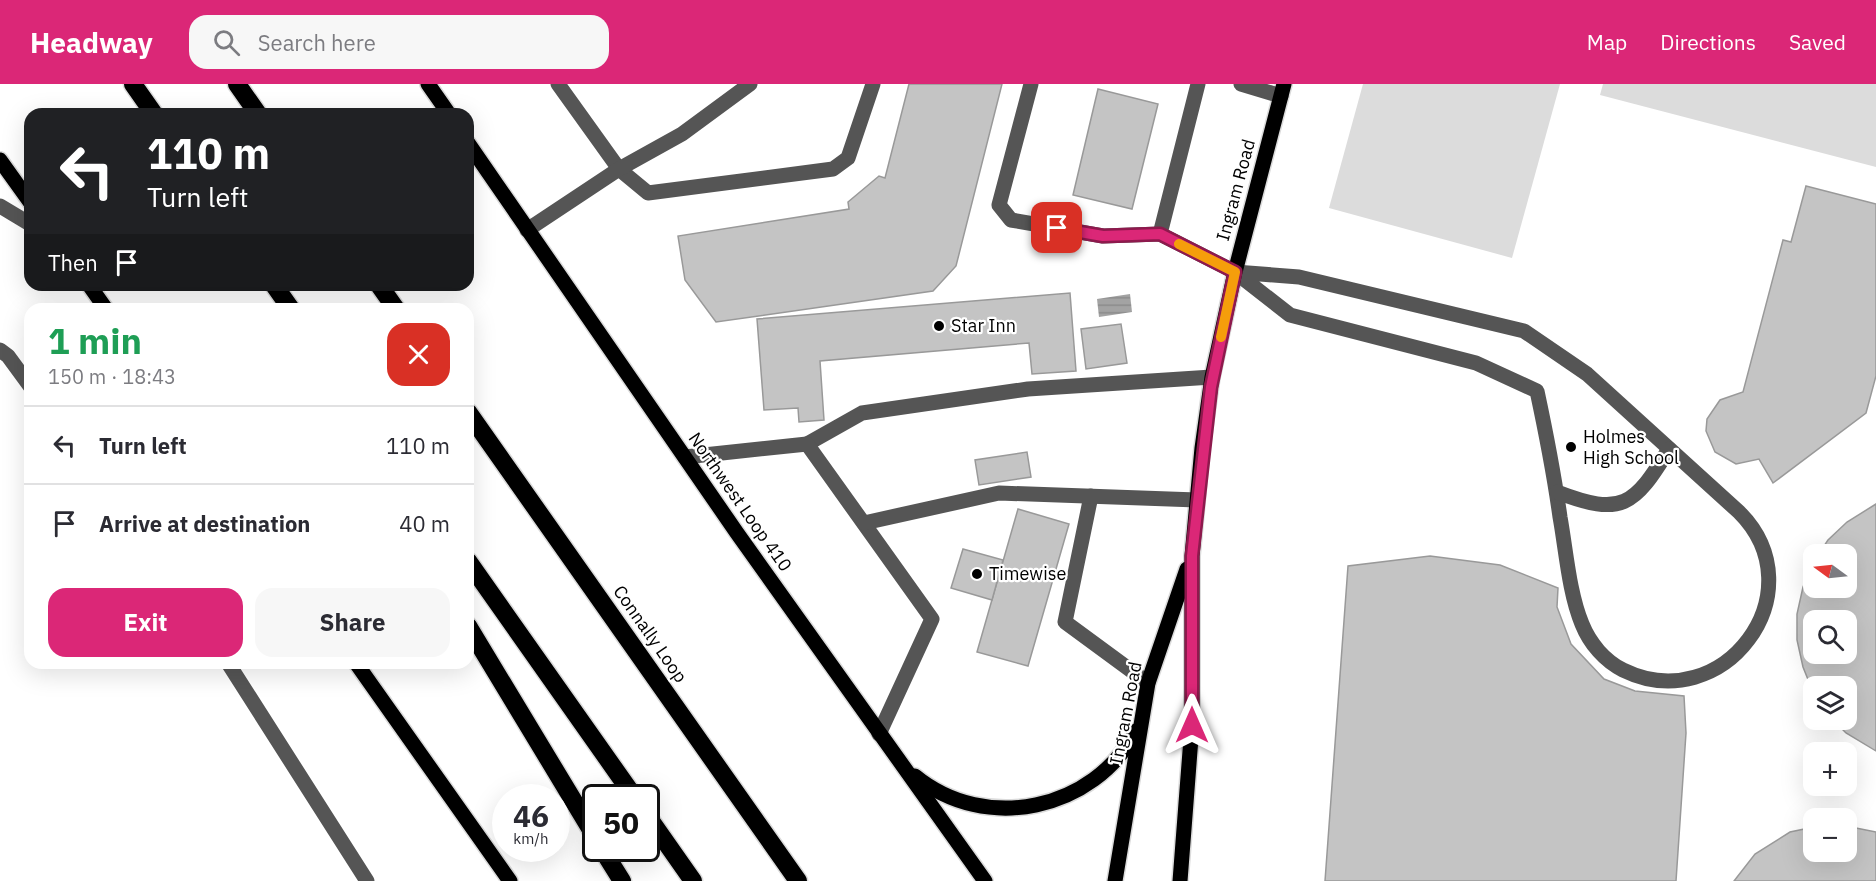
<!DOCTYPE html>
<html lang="en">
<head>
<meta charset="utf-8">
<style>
	:root { --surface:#fff; --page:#f7f7f7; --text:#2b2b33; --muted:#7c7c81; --line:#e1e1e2; --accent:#db2777 }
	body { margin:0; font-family:"IBM Plex Sans",sans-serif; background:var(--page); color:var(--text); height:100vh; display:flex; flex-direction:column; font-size:22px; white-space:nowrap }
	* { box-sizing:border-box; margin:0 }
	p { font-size:20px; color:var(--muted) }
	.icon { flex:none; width:33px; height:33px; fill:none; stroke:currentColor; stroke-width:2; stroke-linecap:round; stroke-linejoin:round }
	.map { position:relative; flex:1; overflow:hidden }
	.details { position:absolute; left:24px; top:219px; width:450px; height:366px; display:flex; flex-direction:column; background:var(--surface); border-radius:18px; box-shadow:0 6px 24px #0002 }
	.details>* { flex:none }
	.top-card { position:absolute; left:24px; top:24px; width:450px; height:183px; border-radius:18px; box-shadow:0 6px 24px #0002; background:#202124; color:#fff; overflow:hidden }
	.needle { width:39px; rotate:285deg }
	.tools { position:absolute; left:1803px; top:460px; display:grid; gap:12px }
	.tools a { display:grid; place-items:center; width:54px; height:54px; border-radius:12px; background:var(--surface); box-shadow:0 6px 24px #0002; font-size:30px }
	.speed { position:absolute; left:492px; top:700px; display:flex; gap:12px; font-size:30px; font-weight:700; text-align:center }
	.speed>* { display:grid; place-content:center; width:78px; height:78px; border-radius:50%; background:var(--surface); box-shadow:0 6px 24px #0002; line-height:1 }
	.speed small { font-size:15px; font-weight:400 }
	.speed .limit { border:3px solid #111; border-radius:9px; background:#fff; color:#111 }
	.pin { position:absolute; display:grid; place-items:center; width:51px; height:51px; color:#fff; margin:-26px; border-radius:12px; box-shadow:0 3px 9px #0006 }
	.me { position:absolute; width:66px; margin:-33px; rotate:0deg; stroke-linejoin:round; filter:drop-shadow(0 0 4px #0008) }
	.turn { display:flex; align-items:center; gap:21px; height:126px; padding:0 24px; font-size:27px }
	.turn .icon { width:78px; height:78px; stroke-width:2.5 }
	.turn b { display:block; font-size:42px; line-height:51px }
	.then { display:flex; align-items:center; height:57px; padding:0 24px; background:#0003; gap:12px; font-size:22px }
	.round { display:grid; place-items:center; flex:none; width:63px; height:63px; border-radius:18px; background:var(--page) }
	.summary { display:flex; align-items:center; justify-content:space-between; height:102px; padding:0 24px }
	h1 { font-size:36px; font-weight:700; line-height:45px; color:#1e9e55 }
	.button { display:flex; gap:12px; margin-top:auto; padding:12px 24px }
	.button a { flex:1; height:69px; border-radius:18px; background:var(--accent); color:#fff; font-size:24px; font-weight:700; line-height:69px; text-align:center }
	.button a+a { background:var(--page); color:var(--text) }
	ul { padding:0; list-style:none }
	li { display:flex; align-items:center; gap:18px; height:78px; padding:0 24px; border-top:2px solid var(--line) }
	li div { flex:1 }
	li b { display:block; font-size:22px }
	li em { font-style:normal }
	header { display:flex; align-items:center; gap:36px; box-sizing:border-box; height:84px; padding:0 30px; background:var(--accent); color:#fff }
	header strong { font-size:28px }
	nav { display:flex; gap:33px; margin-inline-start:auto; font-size:21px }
	.search { width:420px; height:54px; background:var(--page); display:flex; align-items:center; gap:15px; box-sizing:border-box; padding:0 21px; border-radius:18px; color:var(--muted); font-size:22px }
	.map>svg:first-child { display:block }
	.green { fill:#dcdcdc }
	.water { fill:url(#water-rules) }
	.building { fill:#c4c4c4; stroke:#999; stroke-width:1.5; fill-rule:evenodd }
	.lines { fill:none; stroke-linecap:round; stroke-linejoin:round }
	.major-casing { stroke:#dbdbdb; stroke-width:18 }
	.highway-casing { stroke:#dbdbdb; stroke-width:21 }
	.minor { stroke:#555; stroke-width:15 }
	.major { stroke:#000; stroke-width:15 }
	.highway { stroke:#000; stroke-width:18 }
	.route-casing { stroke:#8e194d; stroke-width:15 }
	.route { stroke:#db2777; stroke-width:10 }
	.slow { stroke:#f59e0b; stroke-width:10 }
	.poi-dot { fill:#000; stroke:#fff; stroke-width:2 }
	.labels { text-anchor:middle; stroke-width:4.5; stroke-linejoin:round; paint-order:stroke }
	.street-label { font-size:18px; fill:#000; stroke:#fff }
	.poi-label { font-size:18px; fill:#000; stroke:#fff; text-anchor:start }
</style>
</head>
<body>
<header>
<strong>Headway</strong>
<div class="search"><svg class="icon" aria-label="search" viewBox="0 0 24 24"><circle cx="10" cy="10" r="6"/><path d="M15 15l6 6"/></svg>Search here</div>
<nav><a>Map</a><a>Directions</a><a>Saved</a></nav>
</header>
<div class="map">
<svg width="1876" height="797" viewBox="0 0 1876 797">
	<defs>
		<pattern id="water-rules" width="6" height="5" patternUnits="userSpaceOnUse" patternTransform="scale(1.5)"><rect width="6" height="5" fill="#a3a3a3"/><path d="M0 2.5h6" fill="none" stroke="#8b8b8b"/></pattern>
	</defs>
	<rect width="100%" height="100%" fill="#fff"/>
	<g class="green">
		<polygon points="1363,0 1560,0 1512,174 1329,124"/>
		<polygon points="1603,0 1876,0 1876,83 1600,11"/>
	</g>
	<polygon class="water" points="1130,210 1132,228 1099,233 1097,215"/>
	<g class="building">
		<polygon points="909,0 1002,0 956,182 933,207 716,238 685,196 678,152 849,125 848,118 879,92 885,94"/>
		<polygon points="1098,5 1158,20 1132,125 1073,111"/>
		<polygon points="1806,102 1876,120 1876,292 1866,329 1773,399 1759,375 1736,380 1715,368 1706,347 1707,335 1720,316 1743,308 1783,156 1791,158"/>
		<polygon points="1070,209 1076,287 1032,290 1029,259 820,277 824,336 799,338 798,324 764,326 757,235"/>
		<polygon points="1121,240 1127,279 1086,285 1081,245"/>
		<polygon points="1027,368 1031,393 979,401 975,376"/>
		<path d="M1876,420V667L1846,649L1833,636H1846V603H1814L1813,608L1803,583L1797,556V530L1803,503L1814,478V504H1846V471H1818L1828,456L1847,438ZM1814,537H1846V570H1814Z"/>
		<polygon points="1018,425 1069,440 1028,582 977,568"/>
		<polygon points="963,465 1003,476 992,516 951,504"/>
		<polygon points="1430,472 1500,481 1558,504 1557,523 1571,560 1604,595 1635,607 1684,612 1686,649 1676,797 1325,797 1348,482"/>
		<polygon points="1846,742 1876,748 1876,797 1734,797 1755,770 1790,748 1814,743 1814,768 1846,768"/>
	</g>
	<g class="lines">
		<g class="major-casing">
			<g id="major">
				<polyline points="428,0 449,30"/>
				<polyline points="468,59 737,449 985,797"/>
				<polyline points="0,76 30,118"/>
				<polyline points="89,201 106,225"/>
				<polyline points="356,579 510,797"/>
				<path d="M915,692C986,750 1094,726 1136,647"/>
				<polyline points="1115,797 1148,599 1187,485"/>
				<polyline points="1180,797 1192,641 1192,472 1202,364 1212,293 1235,188 1284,0"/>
			</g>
		</g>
		<g class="highway-casing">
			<g id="highway">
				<polyline points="133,0 154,30"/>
				<polyline points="237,0 258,30"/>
				<polyline points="274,201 291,225"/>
				<polyline points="379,201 396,225"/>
				<polyline points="468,328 798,797"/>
				<polyline points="468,477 635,714"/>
				<polyline points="468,542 596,754"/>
				<polyline points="646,730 693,797"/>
				<polyline points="602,765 622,797"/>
			</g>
		</g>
		<g class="minor">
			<polyline points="558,0 619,85 648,109 833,85 848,74 873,0"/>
			<polyline points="1031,0 999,121 1011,136 1103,152 1160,150"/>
			<path d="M1198,0L1160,150L1235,188L1290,231L1476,279L1537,307C1546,349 1554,390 1560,433C1566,466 1569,509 1582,540C1590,560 1605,577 1623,586C1723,635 1819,508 1739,428L1587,290L1524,247L1299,193L1235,188"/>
			<polyline points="1241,0 1281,12"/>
			<polyline points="0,122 30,140"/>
			<polyline points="527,146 619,85 682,50 750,0"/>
			<polyline points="0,266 8,272 30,302"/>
			<polyline points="807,360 862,329 1028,305 1212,293"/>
			<polyline points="685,373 807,360 932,535 879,650"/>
			<path d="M1557,408C1622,433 1634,422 1669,365"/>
			<polyline points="1091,412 1065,538 1148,599"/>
			<polyline points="864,439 999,409 1197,416"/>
			<polyline points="228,579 367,797"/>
		</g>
		<use href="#major" class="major"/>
		<use href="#highway" class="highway"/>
	</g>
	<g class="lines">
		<g class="route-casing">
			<polyline id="route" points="1057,144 1103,152 1160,150 1235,188 1211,303 1192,472 1192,641"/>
		</g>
		<use href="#route" class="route"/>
		<polyline class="slow" points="1179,160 1235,188 1221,253"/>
	</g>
	<g class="poi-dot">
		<circle cx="939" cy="242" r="6"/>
		<circle cx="1571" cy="363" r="6"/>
		<circle cx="977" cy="490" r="6"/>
	</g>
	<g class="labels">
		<g class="street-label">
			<text transform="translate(1236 106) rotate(-75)" y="6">Ingram Road</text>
			<text transform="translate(740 418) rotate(55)" y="6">Northwest Loop 410</text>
			<text transform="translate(650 550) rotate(55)" y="6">Connally Loop</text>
			<text transform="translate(1126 629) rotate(-79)" y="6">Ingram Road</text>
		</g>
		<g class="poi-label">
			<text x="951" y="248">Star Inn</text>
			<text x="1583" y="359">Holmes<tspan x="1583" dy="21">High School</tspan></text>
			<text x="989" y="496">Timewise</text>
		</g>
	</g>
</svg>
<div class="tools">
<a><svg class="needle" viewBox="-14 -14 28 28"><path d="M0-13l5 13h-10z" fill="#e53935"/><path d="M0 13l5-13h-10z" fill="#7c7c81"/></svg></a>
<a><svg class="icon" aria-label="search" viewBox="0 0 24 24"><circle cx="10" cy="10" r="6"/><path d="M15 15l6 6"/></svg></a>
<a><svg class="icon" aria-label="layers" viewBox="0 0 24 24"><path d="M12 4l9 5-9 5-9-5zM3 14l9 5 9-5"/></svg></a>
<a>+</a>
<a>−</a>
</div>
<div class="speed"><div>46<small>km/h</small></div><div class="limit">50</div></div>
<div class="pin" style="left:1057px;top:144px;background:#d93025"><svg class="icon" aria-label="arrive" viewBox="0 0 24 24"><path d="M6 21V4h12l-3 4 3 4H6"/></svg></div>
<svg class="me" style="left:1192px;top:641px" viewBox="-20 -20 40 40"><path d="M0-17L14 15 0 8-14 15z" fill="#db2777" stroke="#fff" stroke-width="4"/></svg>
<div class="top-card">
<div class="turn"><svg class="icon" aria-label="left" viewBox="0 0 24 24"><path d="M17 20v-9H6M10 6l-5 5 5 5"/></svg><div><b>110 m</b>Turn left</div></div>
<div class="then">Then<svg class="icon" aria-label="arrive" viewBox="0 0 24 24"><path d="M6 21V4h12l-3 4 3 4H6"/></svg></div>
</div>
<section class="details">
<div class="summary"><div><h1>1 min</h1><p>150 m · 18:43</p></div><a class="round" style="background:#d93025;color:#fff"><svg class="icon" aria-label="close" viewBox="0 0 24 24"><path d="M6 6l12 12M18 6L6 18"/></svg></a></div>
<ul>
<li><svg class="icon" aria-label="left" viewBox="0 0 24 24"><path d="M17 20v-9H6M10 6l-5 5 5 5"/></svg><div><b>Turn left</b></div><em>110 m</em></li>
<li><svg class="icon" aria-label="arrive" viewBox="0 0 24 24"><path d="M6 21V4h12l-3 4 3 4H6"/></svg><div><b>Arrive at destination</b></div><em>40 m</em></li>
</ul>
<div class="button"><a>Exit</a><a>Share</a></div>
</section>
</div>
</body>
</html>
